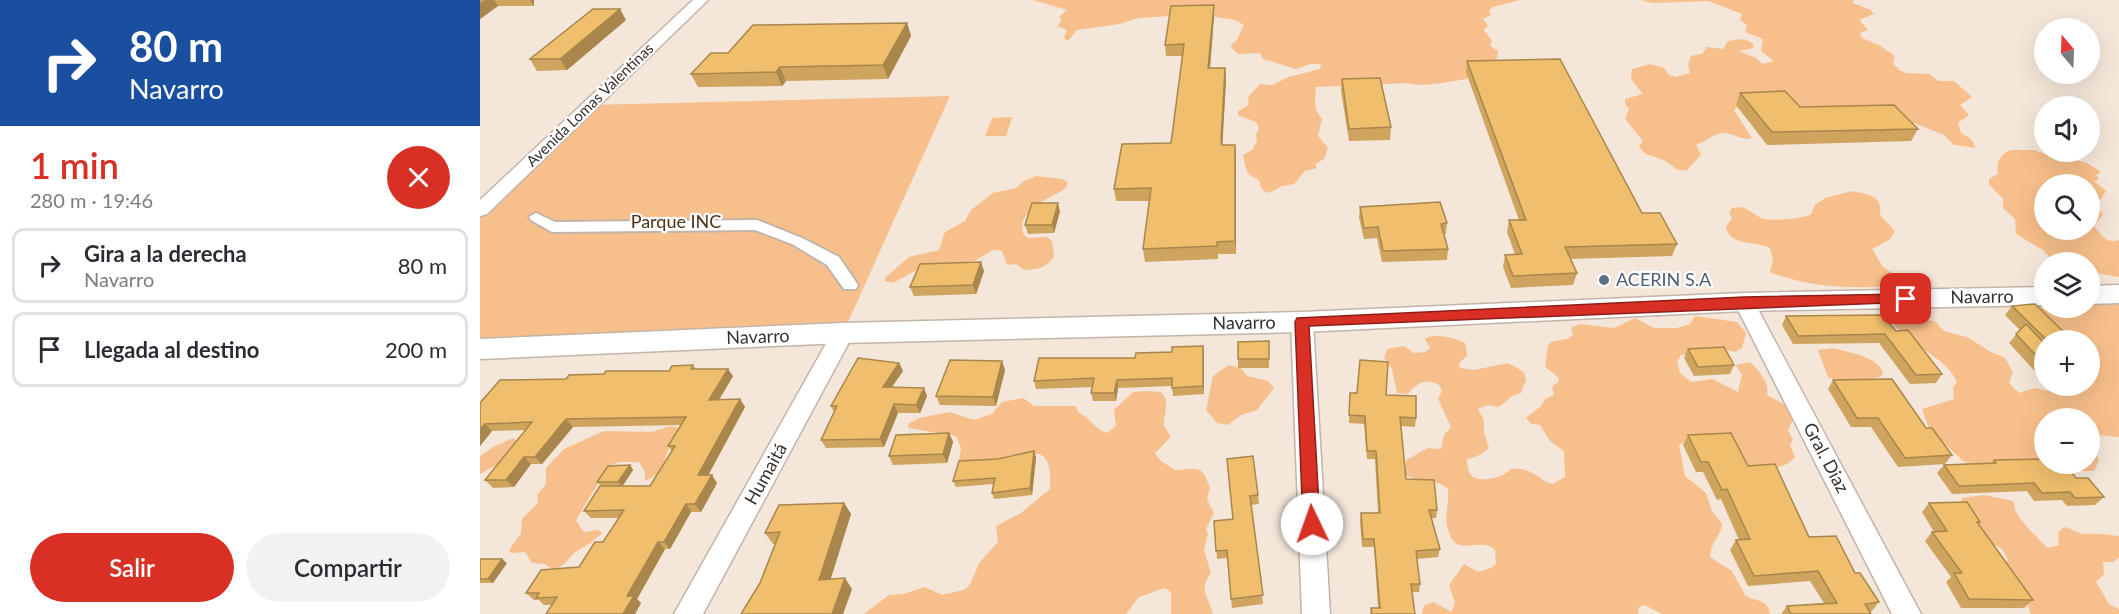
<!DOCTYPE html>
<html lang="es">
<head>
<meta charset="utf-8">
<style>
	:root { --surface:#fff; --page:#f2f2f3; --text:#2b2b33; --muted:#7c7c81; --line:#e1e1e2; --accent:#d93025 }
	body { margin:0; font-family:Lato,sans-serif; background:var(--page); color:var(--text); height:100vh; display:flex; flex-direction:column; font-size:22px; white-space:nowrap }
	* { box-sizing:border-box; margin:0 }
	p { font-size:20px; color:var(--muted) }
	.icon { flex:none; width:33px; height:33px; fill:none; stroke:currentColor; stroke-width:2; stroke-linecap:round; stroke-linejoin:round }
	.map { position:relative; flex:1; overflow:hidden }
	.details { display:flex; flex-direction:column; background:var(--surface); width:480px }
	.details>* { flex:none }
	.hud { background:#1a4fa0; color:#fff; overflow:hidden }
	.needle { width:39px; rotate:341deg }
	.buttons { position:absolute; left:1554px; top:18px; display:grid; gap:12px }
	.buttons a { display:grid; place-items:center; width:66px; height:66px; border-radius:50%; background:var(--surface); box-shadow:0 6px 24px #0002; font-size:30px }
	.pin { position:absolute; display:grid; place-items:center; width:51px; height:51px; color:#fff; margin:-26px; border-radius:12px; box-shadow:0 3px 9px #0006 }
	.me { position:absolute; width:66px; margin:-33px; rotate:357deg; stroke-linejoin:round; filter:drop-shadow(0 0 4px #0008) }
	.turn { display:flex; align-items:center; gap:21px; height:126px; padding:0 30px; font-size:27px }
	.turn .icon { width:78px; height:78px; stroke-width:2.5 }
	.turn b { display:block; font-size:42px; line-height:51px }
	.round { display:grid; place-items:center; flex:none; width:63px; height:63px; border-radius:32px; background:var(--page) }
	.summary { display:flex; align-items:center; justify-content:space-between; height:102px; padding:0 30px }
	h1 { font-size:36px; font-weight:600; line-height:45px; color:var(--accent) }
	.button { display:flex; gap:12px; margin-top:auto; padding:12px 30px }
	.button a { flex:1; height:69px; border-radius:36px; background:var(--accent); color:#fff; font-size:24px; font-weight:600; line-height:69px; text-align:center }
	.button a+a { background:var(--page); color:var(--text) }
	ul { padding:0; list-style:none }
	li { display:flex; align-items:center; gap:18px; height:75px; margin:0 12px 9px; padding:0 18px; border:3px solid var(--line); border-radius:12px }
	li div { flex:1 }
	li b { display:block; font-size:22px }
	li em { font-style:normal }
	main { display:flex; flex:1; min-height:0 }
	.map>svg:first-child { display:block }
	.green { fill:#f7bf8b; fill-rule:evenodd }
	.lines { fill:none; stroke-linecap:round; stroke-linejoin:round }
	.pedestrian-casing { stroke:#c2b4a9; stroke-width:4 }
	.minor-casing { stroke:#c2b4a9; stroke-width:3 }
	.tertiary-casing { stroke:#c2b4a9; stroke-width:3 }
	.pedestrian { fill:#fff; fill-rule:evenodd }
	.minor { fill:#fff; fill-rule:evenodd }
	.tertiary { fill:#fff; fill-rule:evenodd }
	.wall { fill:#cea45e }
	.shaded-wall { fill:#a8864c }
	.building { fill:#f0bf6d; stroke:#a8864c; stroke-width:1.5 }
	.route { fill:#d93025; stroke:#8d1f18; stroke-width:1.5 }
	.service-dot { fill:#5c6f8a; stroke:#fff; stroke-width:2 }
	.labels { text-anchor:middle; stroke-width:4.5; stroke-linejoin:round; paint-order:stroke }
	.far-street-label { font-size:15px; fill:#36302c; stroke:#fff }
	.park-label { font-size:18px; fill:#4d3115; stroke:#fff }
	.service-label { font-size:18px; fill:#4e5e75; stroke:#fff; text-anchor:start }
	.street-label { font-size:18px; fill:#36302c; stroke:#fff }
</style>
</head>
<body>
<main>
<section class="details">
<div class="hud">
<div class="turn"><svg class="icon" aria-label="right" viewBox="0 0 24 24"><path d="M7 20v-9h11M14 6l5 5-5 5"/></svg><div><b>80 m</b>Navarro</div></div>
</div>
<div class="summary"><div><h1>1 min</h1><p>280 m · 19:46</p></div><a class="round" style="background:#d93025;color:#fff"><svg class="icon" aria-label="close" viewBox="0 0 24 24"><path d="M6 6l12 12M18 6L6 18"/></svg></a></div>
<ul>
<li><svg class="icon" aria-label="right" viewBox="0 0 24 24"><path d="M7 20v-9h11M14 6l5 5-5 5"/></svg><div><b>Gira a la derecha</b><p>Navarro</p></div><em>80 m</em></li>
<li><svg class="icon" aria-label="arrive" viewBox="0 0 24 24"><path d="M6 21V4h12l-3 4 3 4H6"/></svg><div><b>Llegada al destino</b></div><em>200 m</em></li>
</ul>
<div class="button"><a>Salir</a><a>Compartir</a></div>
</section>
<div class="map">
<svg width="1639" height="614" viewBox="0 0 1639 614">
	<rect width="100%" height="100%" fill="#f4e6d9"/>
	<g class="green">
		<path d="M553,0H1040L1013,7L1009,11L1011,15L1003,19L1008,26L1004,30L1012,41L1010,46L1018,51L1017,58L1006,75C990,78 941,89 928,83L836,87C835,98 833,109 842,119L838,136L848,148L844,159L835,164L837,168L825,171L814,184L802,186L789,193L782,190L779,180C765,174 766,169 763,155L772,150L777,141L776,135L779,128L776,122L758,115V111L769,105L768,97L780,84L792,85L809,77L840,69L841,64H830L816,69L783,59L780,53L758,54L750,46L757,40L764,25L755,20L729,16H690L659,18L639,24L597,30L588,41L584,38L587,30L577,26L581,21L580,16L587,10Z"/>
		<path d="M1162,0H1374L1373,3L1391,10L1394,14L1379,20L1388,30L1380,33L1382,38L1399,45L1415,56L1413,64L1419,69H1417L1426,73L1449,74L1459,81H1474L1492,97L1480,105L1489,115L1478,123L1481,133L1491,139L1496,148L1474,145L1464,135L1434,123L1261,104L1254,110L1272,138C1262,141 1254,133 1243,133C1234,133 1226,142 1216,145L1221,155L1207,170C1196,172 1194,166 1185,161C1175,155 1165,158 1159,146L1163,141L1145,119L1149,109L1145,104V99L1163,94L1151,79L1152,69L1170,64L1184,68L1189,75L1196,77L1210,73L1208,64L1211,56L1222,54L1227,47L1244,49L1247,42C1257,39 1266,37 1274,45L1273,48L1259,51L1276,58L1282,64L1294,61L1281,51L1283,39L1265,32L1267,25L1260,20L1262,14L1228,1L1172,3Z"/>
		<polygon points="470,96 363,333 0,349 0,210 109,105"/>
		<polygon points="532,117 526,136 505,136 512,118"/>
		<path d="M1531,150H1554L1571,156L1589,158L1607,163L1621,172L1616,175L1619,179L1614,181L1626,191L1621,199L1614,200L1623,215L1614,226C1622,235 1625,244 1639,240V277L1610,272V262H1574L1563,250L1536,234L1535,219L1523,208V199L1509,184V179L1518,174C1516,164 1519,154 1531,150ZM1564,184H1610V230H1564Z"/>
		<path d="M556,176L582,179L588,182L585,189C567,200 551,203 542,223L543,233L547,238L567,237L572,241L574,256C569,267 556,270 544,270L536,264L527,265L522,251L513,250L494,261L439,269L413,283L405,281V278L429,257L459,250L465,232L485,221L491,210L513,193L536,188L544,181Z"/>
		<path d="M1373,191C1389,195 1403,195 1400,215L1415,231L1409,240L1392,249L1403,267L1420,278L1419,284C1381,291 1325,287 1290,272L1293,260L1290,248C1276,241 1249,246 1246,227L1252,218L1249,213L1252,208C1267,205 1269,212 1281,218C1290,222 1322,219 1331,214L1335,205L1345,198Z"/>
		<path d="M1639,293V437L1619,435L1611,439L1619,461L1614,471H1602L1583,464H1610V418H1564V462L1488,463L1482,460L1466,445L1459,443L1454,430L1448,426L1442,409L1474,399L1473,388L1477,382C1469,365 1455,357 1441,348C1437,345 1437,340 1432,337C1423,331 1416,332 1412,320L1419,317L1455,321L1464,331L1489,338L1509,351L1525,358L1533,373L1529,383L1539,393L1555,388L1582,394L1594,390L1593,386H1610V340C1582,340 1572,325 1554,306L1610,308V301Z"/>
		<path d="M1215,316L1257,322L1266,333L1262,348L1255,352L1234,347L1224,354L1201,355L1197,361L1200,373L1211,382L1233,379L1258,392L1262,375L1256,365L1270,362C1279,371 1290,382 1287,395L1309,407L1314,418L1308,430L1313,440L1310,445L1315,457C1290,486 1235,453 1207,441L1199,445L1205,476L1226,493L1232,511L1242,524C1241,536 1230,543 1230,557L1252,571L1265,595C1276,603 1287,597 1290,614H1182L1165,605L1159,607L1158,614H942L944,606L953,602L972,612L975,603L969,585L984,564L998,572L1011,568L1016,564L1015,550C1002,537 981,554 972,539C961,520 970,507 968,489C955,477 939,484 925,474L926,460L948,448L961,449L964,435L971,427L958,399L962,391L959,385C945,377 937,384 927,394L917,393L912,369L904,358L907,349L924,346L934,353L945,352L950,348L945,339C954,332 975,338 985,343L987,355L979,364L980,368L994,370L1028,363L1044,372L1046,380L1041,393L1032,396L1019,407L1007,405L998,409L1004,420V433L1009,448L1002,454L986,460C988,464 988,470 990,474C998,485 1024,477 1031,469C1055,467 1058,481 1073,484L1085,477L1084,451L1070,441L1060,425L1051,424L1046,418L1061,406L1065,399L1074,395L1072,387L1079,381L1078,377L1065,367L1068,345C1075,337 1086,343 1093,335L1091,328L1100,324L1134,328L1155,318L1174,328H1197L1210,324Z"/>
		<path d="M1353,348C1367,352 1402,357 1403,375C1388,382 1364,384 1348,377L1338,350Z"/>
		<polygon points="749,365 762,369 767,376 788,381 794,388 777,410 761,415 748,425 737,423 726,410 733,376"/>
		<path d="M665,391L681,392C691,403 683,414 684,426L691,437L675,453L681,461L695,470C717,470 721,462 730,488L727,499L734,513L726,529L728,534L724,550L731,573C718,590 728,595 733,614H691V592L685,588L659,597L646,614H384L409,595L423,594L445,587L462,595L483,590L489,586L500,562L518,542L516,526L541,513L570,489C570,477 572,461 560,454L530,455L518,460L479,461L481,448L476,436L434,429L429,428L428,424L439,418L470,412L494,420L512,414L522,402L543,398L554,406H595L599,413C611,418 614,429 627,433L636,426L634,410L653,392Z"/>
		<path d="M191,426L201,429C197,437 187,449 186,456C183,467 177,477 165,481V472L159,462C151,463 137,460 131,466C126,470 97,517 96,521L104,532L118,530L122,533C114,542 106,545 97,551C87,558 86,567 73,569L64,564L52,563L45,552L31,553L29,550L41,533L42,519L58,503L57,495L66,484V468L84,449L124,431L172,432Z"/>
		<polygon points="33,438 39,443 24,461 0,474 0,456 13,447"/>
		<path d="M1504,495L1533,501C1535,504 1534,507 1535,510C1538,518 1561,543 1568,548L1579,545L1578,533L1584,527C1591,528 1600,535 1607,534C1618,533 1628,535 1639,536V557L1633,562H1623L1624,574L1616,582L1629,604L1639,609V614H1551L1547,603L1525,566L1528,560L1522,549L1507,541L1481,503L1482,498Z"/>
	</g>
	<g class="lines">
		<g class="pedestrian-casing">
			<polygon id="pedestrian" points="56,213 75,222 277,220 322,238 359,257 378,285 376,289 364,289 347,265 312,244 275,230 72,232 51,220 49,217"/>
		</g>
		<g class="minor-casing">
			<g id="minor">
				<polygon points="213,0 228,0 7,214 0,216 0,200"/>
				<polygon points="1264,295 1271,297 1274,302 1441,614 1412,614 1254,302 1257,297"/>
				<polygon points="822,315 830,317 833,322 850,614 822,614 811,322 814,317"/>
				<polygon points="363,325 371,328 374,333 223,614 194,614 352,333 355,328"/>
			</g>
		</g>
		<g class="tertiary-casing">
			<g id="tertiary">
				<polygon points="1639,285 1639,303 1610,304 1610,286"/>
				<polygon points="1564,287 1564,305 1264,311 822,332 363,343 0,359 0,339 363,323 822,312 1264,293"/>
			</g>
		</g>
		<use href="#pedestrian" class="pedestrian"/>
		<use href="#minor" class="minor"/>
		<use href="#tertiary" class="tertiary"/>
	</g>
	<g class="wall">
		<polygon points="0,0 54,0 54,6 18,6 0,19"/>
		<polygon points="734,5 734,16 730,68 745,68 746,79 742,145 756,157 756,254 738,254 738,259 665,262 663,249 669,201 636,201 634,189 691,143 703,56 686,56 685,45"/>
		<polygon points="146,20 87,70 57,71 50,59"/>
		<polygon points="427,23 431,36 408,79 306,81 302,86 218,87 211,74 248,53"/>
		<polygon points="987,61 1197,244 1192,256 1090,259 1097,273 1093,285 1031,288 1023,267 1025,255 1035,254 1027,232 1029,220 1039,220 986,72"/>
		<polygon points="862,79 911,127 910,140 869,141 861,91"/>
		<polygon points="1260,93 1320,107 1438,129 1431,141 1287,145 1256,105"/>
		<polygon points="880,207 967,223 966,234 964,234 968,249 967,260 902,262 897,238 884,239 879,218"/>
		<polygon points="580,211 574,233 548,234 545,225"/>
		<polygon points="504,271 496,294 434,296 430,287"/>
		<polygon points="1532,306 1592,340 1564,340 1564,381 1529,343 1540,330 1525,315"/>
		<polygon points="1306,316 1416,331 1462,374 1456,383 1430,384 1399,343 1313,344 1302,325"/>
		<polygon points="789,341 789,368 758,368 758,359"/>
		<polygon points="723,346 724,394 693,396 692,386 638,388 636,401 613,401 611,393 613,387 556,389 554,381 655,358"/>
		<polygon points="1208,349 1254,365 1250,374 1214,376 1204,358"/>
		<polygon points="419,363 423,371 412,387 447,396 440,413 418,413 404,447 346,448 341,440 354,412 351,406"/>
		<polygon points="213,365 216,369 253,376 239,400 265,407 228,475 237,483 221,512 211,512 190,549 185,549 157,599 161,603 155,614 66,614 72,605 64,605 59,600 54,600 46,593 99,567 123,542 139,518 111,518 104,511 121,486 117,482 150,465 153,470 142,486 170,486 192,451 188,446 201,425 93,427 62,464 51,464 34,487 13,488 5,480 46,430 12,431 0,446 0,403 86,379 124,374 189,371"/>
		<polygon points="525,370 516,406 460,405 456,396"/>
		<polygon points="1353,380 1472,455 1465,464 1418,467 1391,427 1371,427 1348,389"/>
		<polygon points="1569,386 1592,386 1570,388"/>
		<polygon points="870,393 906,395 936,418 935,427 921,426 926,479 957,510 956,518 952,518 960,549 958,557 937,559 940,584 939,592 932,592 935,614 890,614 891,608 898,608 894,547 882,547 880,521 881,513 898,513 895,459 887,459 884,424 869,423"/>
		<polygon points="469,433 473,442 467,463 413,465 409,456"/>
		<polygon points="1208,435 1268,466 1329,537 1375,573 1399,602 1391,612 1390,612 1391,614 1301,614 1307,606 1344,603 1330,581 1268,586 1250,550 1256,540 1259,540 1241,499 1237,500 1223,472 1216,472 1203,445"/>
		<polygon points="554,451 556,458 552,495 514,499 512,493 513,484 476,487 473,481 518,459"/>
		<polygon points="747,459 778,495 779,504 771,505 783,604 752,608 747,558 737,559 734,521 753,519"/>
		<polygon points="1514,460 1596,478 1624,497 1615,505 1587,506 1582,500 1554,501 1547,491 1472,494 1457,473 1464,465 1511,463"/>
		<polygon points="364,503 371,514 350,579 372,589 363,614 261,614 280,583 296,544 293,544 285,533"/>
		<polygon points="1449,503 1500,522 1498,524 1553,600 1544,608 1481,608 1466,582 1471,577 1445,541 1452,532 1454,532 1442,512"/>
		<polygon points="0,559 27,563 13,583 0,583"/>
	</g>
	<g class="shaded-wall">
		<polygon points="5,0 14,0 18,6 0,19 0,3"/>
		<polygon points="50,0 54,0 54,6"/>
		<polygon points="734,5 734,16 729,80 728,68"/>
		<polygon points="140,9 146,20 87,70 80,59"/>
		<polygon points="427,23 431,36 408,79 403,65"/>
		<polygon points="300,67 306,81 302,86 296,72"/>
		<polygon points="745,68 746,79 742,154 741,142"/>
		<polygon points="755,145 756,157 756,254 755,241"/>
		<polygon points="578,203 580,211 574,233 572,225"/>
		<polygon points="501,262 504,271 496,294 493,285"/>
		<polygon points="723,346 724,354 724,394 723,386"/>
		<polygon points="522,361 525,370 516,406 513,397"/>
		<polygon points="419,363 423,371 406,395 403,387"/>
		<polygon points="248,369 253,376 234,408 229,400"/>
		<polygon points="637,380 638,388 636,401 634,393"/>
		<polygon points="444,388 447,396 440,413 436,405"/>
		<polygon points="260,399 265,407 224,483 218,475"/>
		<polygon points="414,404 418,413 404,447 400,439"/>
		<polygon points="86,419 93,427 62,464 55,457"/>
		<polygon points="5,424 12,431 0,446 0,429"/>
		<polygon points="469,433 473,442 467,463 463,454"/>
		<polygon points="554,451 556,458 552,495 550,488"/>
		<polygon points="44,457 51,464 34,487 26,480"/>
		<polygon points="150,465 153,470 142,487 138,482"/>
		<polygon points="232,475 237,483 221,512 215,504"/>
		<polygon points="364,503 371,514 347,591 339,580"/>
		<polygon points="206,504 211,512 190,549 184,542"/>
		<polygon points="178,542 185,549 157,599 161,603 155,614 143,614 147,596"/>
		<polygon points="22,559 27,563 13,583 8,579"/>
		<polygon points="365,578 372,589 363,614 352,614"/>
	</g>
	<g class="building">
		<polygon points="734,5 728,68 745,68 741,142 742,145 755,145 755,241 737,242 737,246 663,249 671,188 634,189 642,144 691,143 704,44 685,45 691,6"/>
		<polygon points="113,9 140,9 80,59 50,59"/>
		<polygon points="427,23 403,65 300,67 296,72 211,74 231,53 248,53 273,25"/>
		<polygon points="1080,59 1162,213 1180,213 1197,244 1085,247 1097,273 1033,276 1025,255 1042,254 1029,220 1046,220 987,61"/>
		<polygon points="900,78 911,127 869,129 862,79"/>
		<polygon points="1305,91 1320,107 1414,105 1438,129 1292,132 1260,93"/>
		<polygon points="960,202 967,223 961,224 968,249 903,251 898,227 884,228 880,207"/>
		<polygon points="552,203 578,203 572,225 545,225"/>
		<polygon points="501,262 493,285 430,287 440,264"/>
		<polygon points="1555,304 1592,340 1567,340 1532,306"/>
		<polygon points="1402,315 1416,331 1428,330 1462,374 1436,375 1405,334 1318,336 1306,316"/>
		<polygon points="1546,324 1564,343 1564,364 1536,334"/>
		<polygon points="789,341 789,359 758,359 758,342"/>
		<polygon points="723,346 723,386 692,388 692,378 637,380 634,393 611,393 614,378 554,381 559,358 655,358 656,353 692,352 692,347"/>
		<polygon points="1244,347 1254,365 1218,367 1208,349"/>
		<polygon points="378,358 419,363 403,387 444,388 436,405 414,404 400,439 341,440 357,406 351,406"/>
		<polygon points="470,360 522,361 513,397 456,396"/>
		<polygon points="880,360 908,362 906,395 936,396 936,418 920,417 926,479 954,480 957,510 949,510 960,549 936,551 940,584 931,584 935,614 892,614 891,608 900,608 894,539 883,539 881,513 900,513 896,451 887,451 885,416 869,415 870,393 877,393"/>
		<polygon points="213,365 211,369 248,369 229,400 260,399 218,475 232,475 215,504 206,504 184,542 178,542 147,596 154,596 143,614 66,614 77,597 56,598 59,593 46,593 61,570 99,567 115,542 123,542 144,510 104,511 120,486 170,486 195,446 188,446 206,417 86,419 55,457 44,457 26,480 5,480 52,422 5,424 0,429 0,403 20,380 86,379 89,375 124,374 126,371 189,371 192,366"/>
		<polygon points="1412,379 1446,428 1452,428 1472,455 1425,458 1398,418 1377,418 1353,380"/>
		<polygon points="469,433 463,454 409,456 416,435"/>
		<polygon points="1251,433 1268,466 1295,464 1329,537 1356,536 1375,573 1380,573 1399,602 1385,604 1391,614 1311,614 1307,606 1357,603 1338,571 1274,576 1256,540 1270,539 1247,489 1242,490 1228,462 1221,462 1208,435"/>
		<polygon points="554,451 550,488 512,493 515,478 473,481 479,461 518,459"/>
		<polygon points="773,456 778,495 770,496 783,595 751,599 747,550 736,551 734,521 753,519 747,459"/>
		<polygon points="1564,459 1564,464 1585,464 1596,478 1608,478 1624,497 1595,498 1590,492 1562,493 1554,483 1479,486 1464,465 1516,463 1514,460"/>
		<polygon points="150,465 138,482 117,482 128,466"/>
		<polygon points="1487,502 1500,522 1497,522 1553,600 1489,599 1474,573 1482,573 1452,532 1467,531 1449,503"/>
		<polygon points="364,503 339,580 365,578 352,614 261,614 280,583 300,532 285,533 299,505"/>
		<polygon points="0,559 22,559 8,579 0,579"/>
	</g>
	<polygon class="route" points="1426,294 1431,295 1431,302 829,326 840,524 838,529 832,531 826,529 823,524 815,322 817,318 1264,297"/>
	<circle class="service-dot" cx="1124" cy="280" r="6"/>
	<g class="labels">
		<g class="far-street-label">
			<text transform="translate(110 105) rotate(-44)" y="5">Avenida Lomas Valentinas</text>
		</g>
		<g class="park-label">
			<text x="196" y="228">Parque INC</text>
		</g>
		<g class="service-label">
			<text x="1136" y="286">ACERIN S.A</text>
		</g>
		<g class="street-label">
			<text transform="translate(1502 297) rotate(-1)" y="6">Navarro</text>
			<text transform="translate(764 323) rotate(-1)" y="6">Navarro</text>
			<text transform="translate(278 337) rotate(-2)" y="6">Navarro</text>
			<text transform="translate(1346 458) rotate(62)" y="6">Gral. Diaz</text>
			<text transform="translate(286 474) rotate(-61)" y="6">Humaitá</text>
		</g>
	</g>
</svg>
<div class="buttons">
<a><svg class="needle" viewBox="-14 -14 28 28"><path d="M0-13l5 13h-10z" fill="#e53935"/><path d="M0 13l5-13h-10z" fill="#7c7c81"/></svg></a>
<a><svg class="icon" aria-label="sound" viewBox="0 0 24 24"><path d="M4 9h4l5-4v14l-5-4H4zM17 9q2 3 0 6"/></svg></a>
<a><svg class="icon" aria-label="search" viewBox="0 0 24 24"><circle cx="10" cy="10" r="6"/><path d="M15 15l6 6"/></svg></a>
<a><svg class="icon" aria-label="layers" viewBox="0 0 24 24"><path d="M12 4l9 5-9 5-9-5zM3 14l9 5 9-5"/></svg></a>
<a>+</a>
<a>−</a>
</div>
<div class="pin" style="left:1426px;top:299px;background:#d93025"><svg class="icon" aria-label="arrive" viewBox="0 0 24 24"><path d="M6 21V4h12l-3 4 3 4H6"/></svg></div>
<svg class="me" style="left:832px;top:524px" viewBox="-20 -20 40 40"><circle r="19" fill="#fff"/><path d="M0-13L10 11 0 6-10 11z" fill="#d93025"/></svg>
</div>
</main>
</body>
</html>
